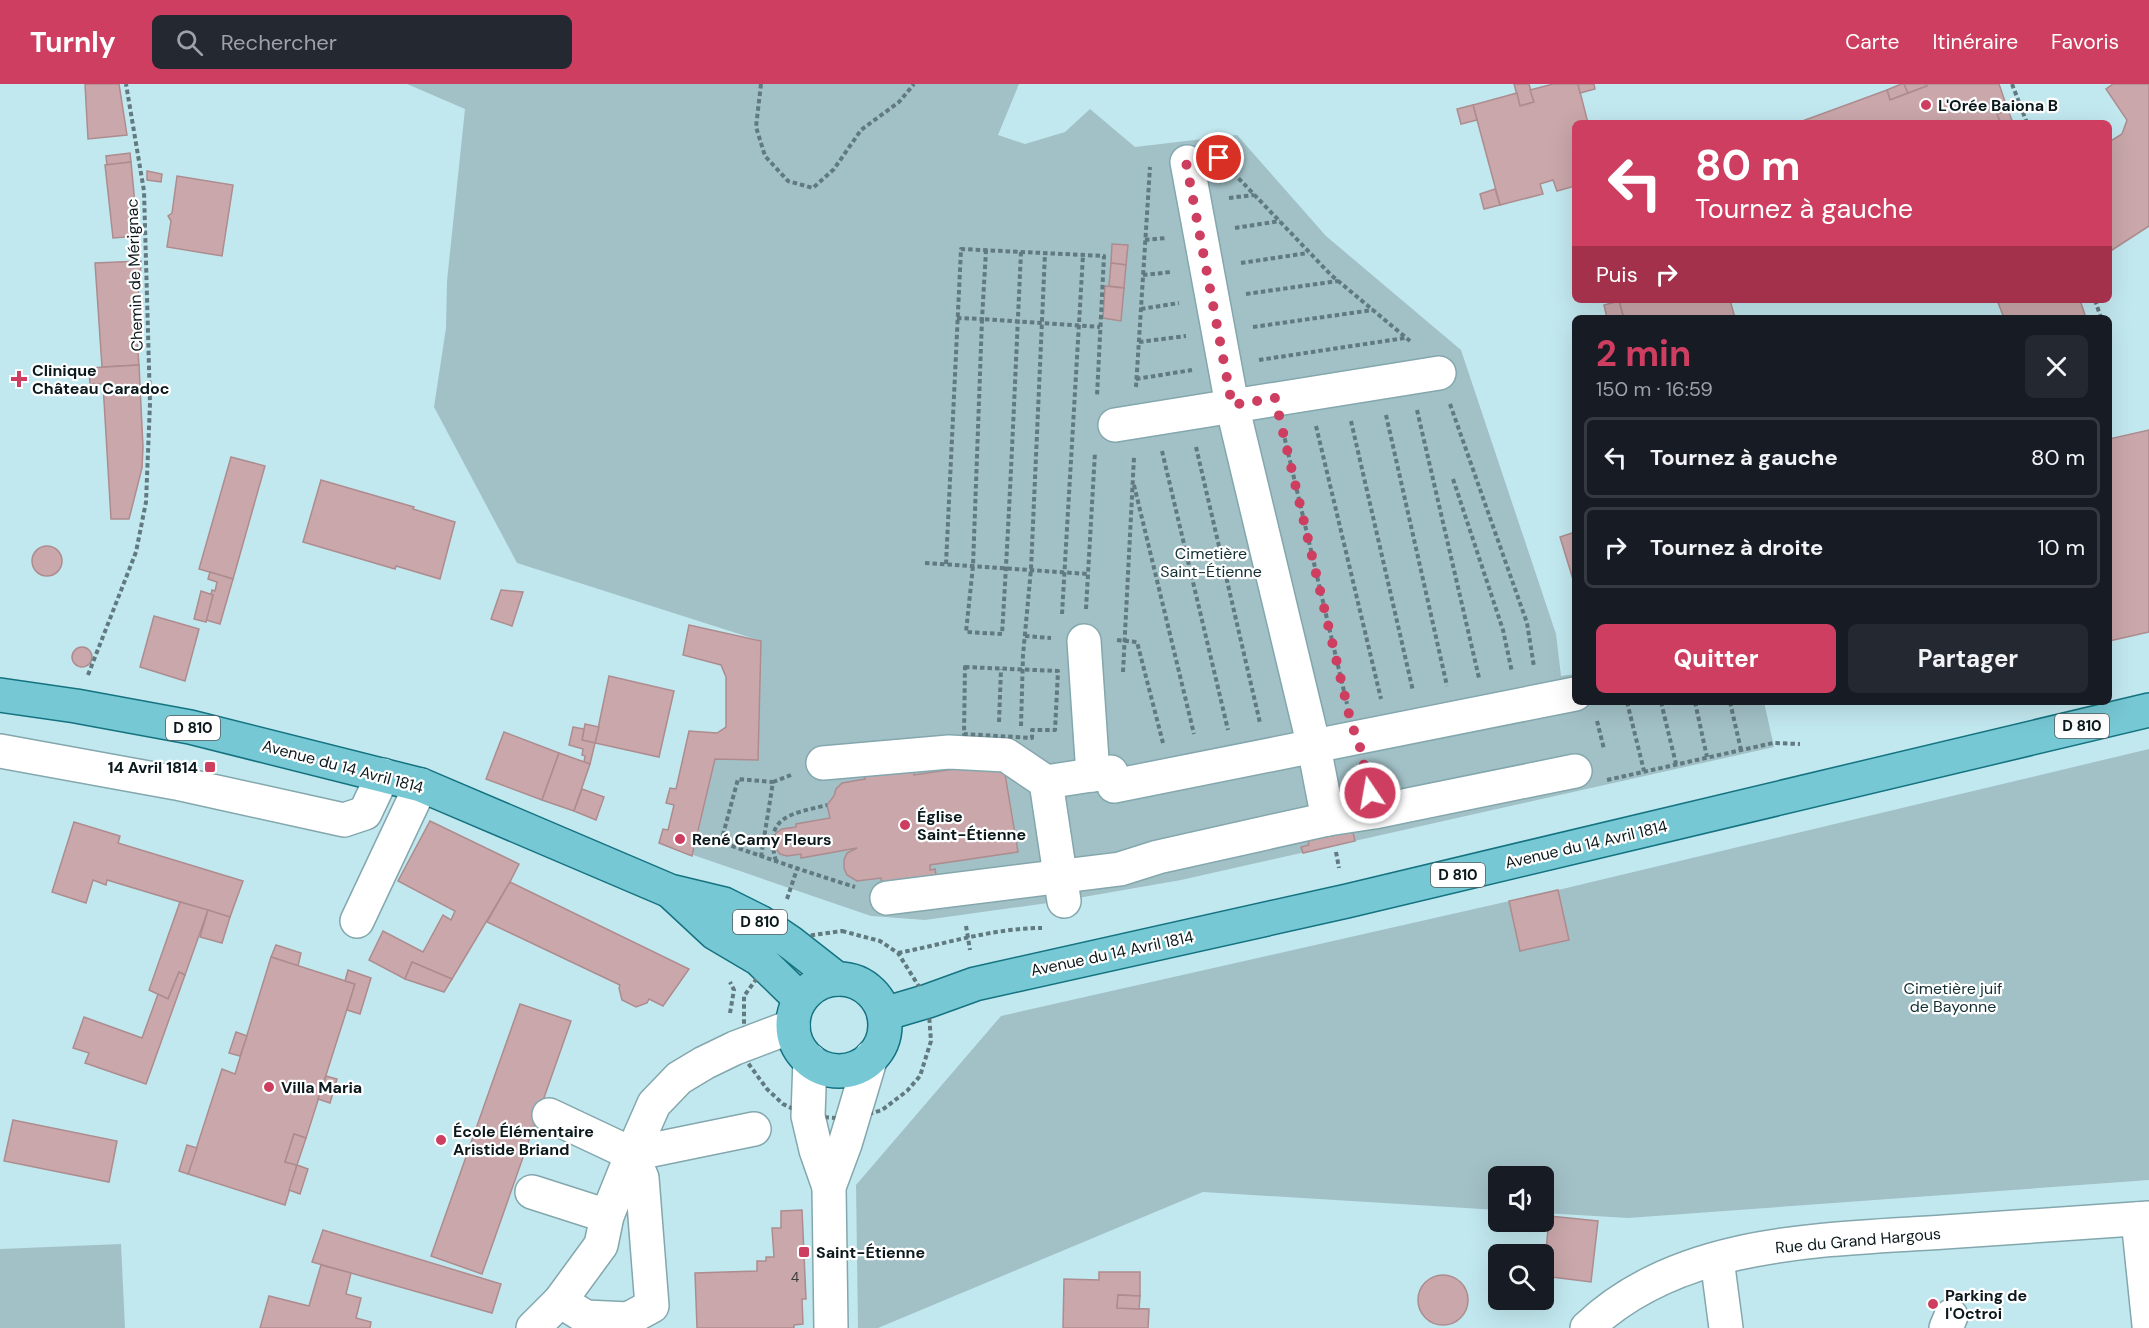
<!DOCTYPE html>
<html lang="fr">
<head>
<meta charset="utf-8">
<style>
	:root { --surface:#171b24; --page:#242831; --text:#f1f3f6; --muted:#9ea1a6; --line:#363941; --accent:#ce3e60 }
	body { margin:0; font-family:"DM Sans",sans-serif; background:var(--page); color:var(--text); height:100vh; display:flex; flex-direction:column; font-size:22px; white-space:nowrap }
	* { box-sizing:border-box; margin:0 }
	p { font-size:20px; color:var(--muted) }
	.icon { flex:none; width:33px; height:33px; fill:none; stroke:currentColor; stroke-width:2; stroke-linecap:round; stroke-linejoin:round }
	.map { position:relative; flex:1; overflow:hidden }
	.details { position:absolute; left:1572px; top:231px; width:540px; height:390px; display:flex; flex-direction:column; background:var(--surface); border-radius:9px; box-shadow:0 6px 24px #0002 }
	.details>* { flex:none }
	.banner { position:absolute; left:1572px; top:36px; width:540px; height:183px; border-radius:9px; box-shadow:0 6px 24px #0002; background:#ce3e60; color:#fff; overflow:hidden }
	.tools { position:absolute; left:1488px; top:1082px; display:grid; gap:12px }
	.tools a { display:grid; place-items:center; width:66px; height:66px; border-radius:9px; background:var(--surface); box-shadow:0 6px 24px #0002; font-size:30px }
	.pin { position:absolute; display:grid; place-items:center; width:51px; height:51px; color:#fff; margin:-26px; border:3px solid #fff; border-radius:50%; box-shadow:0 2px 6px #0007 }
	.me { position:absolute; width:66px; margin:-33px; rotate:348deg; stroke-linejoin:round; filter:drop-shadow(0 0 4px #0008) }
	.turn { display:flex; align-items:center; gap:21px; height:126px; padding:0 24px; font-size:27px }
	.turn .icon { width:78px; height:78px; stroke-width:2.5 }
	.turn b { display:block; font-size:42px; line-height:51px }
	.then { display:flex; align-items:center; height:57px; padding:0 24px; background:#0003; gap:12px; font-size:22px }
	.round { display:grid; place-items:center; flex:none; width:63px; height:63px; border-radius:9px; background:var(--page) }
	.headline { display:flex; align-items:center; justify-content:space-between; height:102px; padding:0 24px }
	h1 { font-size:36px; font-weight:700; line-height:45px; color:var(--accent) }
	.cta { display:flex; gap:12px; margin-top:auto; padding:12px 24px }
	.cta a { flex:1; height:69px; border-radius:9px; background:var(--accent); color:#fff; font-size:24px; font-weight:700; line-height:69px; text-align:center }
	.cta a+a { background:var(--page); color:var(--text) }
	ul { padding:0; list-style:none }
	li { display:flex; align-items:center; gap:18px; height:81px; margin:0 12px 9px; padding:0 12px; border:3px solid var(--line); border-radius:9px }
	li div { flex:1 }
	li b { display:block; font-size:22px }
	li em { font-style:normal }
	header { display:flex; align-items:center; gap:36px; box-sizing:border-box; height:84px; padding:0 30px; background:var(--accent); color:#fff }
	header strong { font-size:28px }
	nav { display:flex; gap:33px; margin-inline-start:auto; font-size:21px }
	.search { width:420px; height:54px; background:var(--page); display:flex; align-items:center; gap:15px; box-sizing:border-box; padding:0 21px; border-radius:9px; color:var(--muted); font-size:22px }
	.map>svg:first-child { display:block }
	.green { fill:#a2c1c7 }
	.building { fill:#c9a7aa; stroke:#ad8c8f; stroke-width:1.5 }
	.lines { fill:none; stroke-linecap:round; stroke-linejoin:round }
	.minor-casing { stroke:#83a7ad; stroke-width:36 }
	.major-casing { stroke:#157381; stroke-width:36 }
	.path { stroke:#617a7f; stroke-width:4; stroke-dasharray:4.5 3; stroke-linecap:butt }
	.minor { stroke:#fff; stroke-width:33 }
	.major { stroke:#76c8d4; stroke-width:33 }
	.route { stroke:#ce3e60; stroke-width:10; stroke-dasharray:0 18 }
	.poi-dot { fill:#ce3e60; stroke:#fff; stroke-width:2 }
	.labels { text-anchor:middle; stroke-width:4.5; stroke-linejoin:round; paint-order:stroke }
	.number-label { font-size:14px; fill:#3a3c40 }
	.shield { fill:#fff; stroke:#545e60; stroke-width:1.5 }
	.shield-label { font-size:15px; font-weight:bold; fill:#0b191c }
	.poi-label { font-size:16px; font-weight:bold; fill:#0b191c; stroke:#fff; text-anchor:start }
	.street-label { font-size:16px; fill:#0b191c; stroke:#fff }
	.park-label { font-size:16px; fill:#122f33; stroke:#fff }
</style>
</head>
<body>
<header>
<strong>Turnly</strong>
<div class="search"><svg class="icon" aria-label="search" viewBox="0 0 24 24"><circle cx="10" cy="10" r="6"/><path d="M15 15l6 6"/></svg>Rechercher</div>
<nav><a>Carte</a><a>Itinéraire</a><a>Favoris</a></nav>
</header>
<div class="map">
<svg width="2149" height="1244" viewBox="0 0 2149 1244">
	<rect width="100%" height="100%" fill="#c2e8ef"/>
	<g class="green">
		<polygon points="407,0 1019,0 998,51 1025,60 1065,48 1090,25 1135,63 1237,51 1326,152 1461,266 1556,550 1561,592 1575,590 1575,618 1764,618 1774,663 1181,796 1055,818 925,836 871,832 693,771 715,675 758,676 761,557 517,479 434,323 446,244 447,197 465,25"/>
		<polygon points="2149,665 2149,1096 1628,1134 1544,1129 1544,1092 1498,1092 1498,1126 1203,1108 878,1244 858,1244 856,1101 1001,932 1558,806"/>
		<polygon points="121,1160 125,1244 0,1244 0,1165"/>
	</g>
	<g class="building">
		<polygon points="85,0 119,0 127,51 88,55"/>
		<polygon points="1514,0 1529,0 1534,18 1520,22"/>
		<polygon points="1553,0 1578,0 1588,39 1575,39 1575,102 1557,107 1553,96 1540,100 1543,110 1500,121 1473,21 1517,9 1520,22 1534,18 1530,6"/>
		<polygon points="1578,0 1594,0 1595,5 1580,9"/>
		<polygon points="1901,0 1904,0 1908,9 1890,16 1887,6"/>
		<polygon points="1904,0 1926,0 1927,2 1908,9"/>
		<polygon points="1926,0 1999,0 2008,26 1997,30 2001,39 1797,39 1887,6 1890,16 1927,2"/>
		<polygon points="2113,0 2149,0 2149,142 2109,168 2109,58 2122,50 2127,36 2106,5"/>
		<polygon points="1473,21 1477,36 1461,40 1457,25"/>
		<polygon points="2008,26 2013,39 2001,39 1997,30"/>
		<polygon points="130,69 131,78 107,81 106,72"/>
		<polygon points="131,78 138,152 113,154 105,81"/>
		<polygon points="147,87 162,90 161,98 147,96"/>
		<polygon points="177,92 233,101 222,172 167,163 171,137 168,132 172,129"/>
		<polygon points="1495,105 1500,121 1484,125 1480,110"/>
		<polygon points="1112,160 1128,161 1126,181 1111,179"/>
		<polygon points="141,177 140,199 135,229 139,281 102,283 95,179"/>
		<polygon points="1111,179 1126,181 1124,204 1109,202"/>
		<polygon points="1105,202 1124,204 1121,237 1103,234"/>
		<polygon points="1621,216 1730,216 1735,234 1624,234 1619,217"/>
		<polygon points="1997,216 2080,216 2086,234 2004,234"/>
		<polygon points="1619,217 1623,232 1607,234 1604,221"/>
		<polygon points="139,281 143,363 142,384 129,435 111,435 103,300 90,300 89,284"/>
		<polygon points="2149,346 2149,548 2109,557 2109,439 2111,439 2109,430 2109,355"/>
		<polygon points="231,373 265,382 233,495 199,485"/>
		<polygon points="321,396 414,423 413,425 455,438 440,495 396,482 395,485 303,458"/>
		<polygon points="1575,448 1575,502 1560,453"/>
		<circle cx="47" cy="477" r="15"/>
		<polygon points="210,488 233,495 220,540 206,536 213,511 211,510 212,506 215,507 217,498 208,495"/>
		<polygon points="501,506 523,508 512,542 491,535"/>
		<polygon points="201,507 213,511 206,538 194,535"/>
		<polygon points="154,532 199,545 185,597 140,583"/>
		<polygon points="689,541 761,557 758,676 715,675 692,772 659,759 663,745 668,746 674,721 666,719 670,704 676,705 689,647 717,649 726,643 726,593 721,581 683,571"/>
		<circle cx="82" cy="573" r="10"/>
		<polygon points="609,592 674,607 659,673 595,659"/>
		<polygon points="585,640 599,643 595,659 582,656"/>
		<polygon points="573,643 584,645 582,656 595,659 590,680 584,678 585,672 582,671 583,665 569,661"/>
		<polygon points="504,648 559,669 542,716 486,695"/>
		<polygon points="559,669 590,680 574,727 542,716"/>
		<polygon points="1003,678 1018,768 930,781 930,786 935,785 936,791 930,792 932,798 925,799 924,793 882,799 881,794 857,797 847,791 844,784 844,776 847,769 857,764 801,774 801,770 787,772 780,770 774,762 773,755 776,749 782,745 796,743 796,740 830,734 827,721 834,712 836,705 842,699 865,695 865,691 919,687 914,688 914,691"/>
		<polygon points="582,705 604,713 596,736 574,727"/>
		<polygon points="430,737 519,780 510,798 452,895 412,878 405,895 369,876 383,847 423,868 443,831 451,836 455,827 398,797"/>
		<polygon points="74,738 120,752 118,759 243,797 230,833 107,796 106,801 93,796 86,819 52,808"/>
		<polygon points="1351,739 1355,757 1303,769 1301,763 1309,761 1306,749"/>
		<polygon points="510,798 689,885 663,922 649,915 647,919 636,923 622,916 619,904 620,901 487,838"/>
		<polygon points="1558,806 1569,856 1520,867 1509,817"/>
		<polygon points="180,818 208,826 185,891 179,888 168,915 149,906"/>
		<polygon points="208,826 230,833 222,859 200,853"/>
		<polygon points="276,861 301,869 298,882 271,873"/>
		<polygon points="271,873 355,900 306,1054 294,1050 285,1078 297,1081 285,1121 188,1090 222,985 235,990"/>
		<polygon points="412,878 452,895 444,908 405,895"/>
		<polygon points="348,886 371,894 360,930 347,926 355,900 345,897"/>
		<polygon points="179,888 185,891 146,1000 85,979 89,969 73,964 84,933 142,954 158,910 168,915"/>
		<polygon points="520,920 571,937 482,1190 431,1172"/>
		<polygon points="236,948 247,952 240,972 229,969"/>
		<polygon points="326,992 337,995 330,1019 318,1015"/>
		<polygon points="13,1036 117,1057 109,1098 4,1077"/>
		<polygon points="294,1050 306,1054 297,1081 285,1078"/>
		<polygon points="187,1061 197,1064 188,1090 179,1087"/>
		<polygon points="297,1081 308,1085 300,1110 289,1106"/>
		<polygon points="802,1126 806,1215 802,1215 803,1240 794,1241 794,1244 697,1244 695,1189 757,1187 757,1177 766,1177 766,1173 774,1173 772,1144 781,1144 781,1127"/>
		<polygon points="1549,1132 1598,1137 1591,1198 1544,1192"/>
		<polygon points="323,1146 501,1200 492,1229 312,1178"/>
		<polygon points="321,1181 351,1189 346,1210 361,1214 356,1234 371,1238 370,1244 260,1244 269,1212 309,1222"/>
		<polygon points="1099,1188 1140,1188 1140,1212 1118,1211 1117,1224 1149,1225 1148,1244 1063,1244 1064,1195 1099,1196"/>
		<circle cx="1443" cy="1216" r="25"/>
		<polygon points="1118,1211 1140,1212 1139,1225 1117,1224"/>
	</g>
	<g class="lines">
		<g class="minor-casing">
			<g id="minor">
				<polyline points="1187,78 1232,321 1314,663 1328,735"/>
				<polyline points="1115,341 1439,289"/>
				<polyline points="1084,557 1093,691"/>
				<polyline points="0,667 176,699 344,736 365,729 383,691"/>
				<polyline points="823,679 949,668 1006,671 1046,698"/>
				<polyline points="887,814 1120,785 1158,773 1328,735 1374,728 1575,687"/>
				<polyline points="1064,817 1046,698 1111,688 1114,702 1575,610"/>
				<polyline points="357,837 421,701"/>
				<polyline points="810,976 808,1032 816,1066 829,1103"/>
				<polyline points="549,1031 632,1070 754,1045"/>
				<polyline points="532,1108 607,1132"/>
				<polyline points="2138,1135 2149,1241"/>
				<polyline points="1717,1175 1726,1244"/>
				<polyline points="560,1217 586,1233 628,1235 652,1222 642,1094 632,1070"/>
				<polyline points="533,1244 560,1217 601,1161 607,1132 632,1070 654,1020 679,994 704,979 735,964 793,942"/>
				<polyline points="831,1244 829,1103 845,1060 871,973"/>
				<path d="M1587,1244C1680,1155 1824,1156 1944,1148C2013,1143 2081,1138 2149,1134"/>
				<polyline points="1946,1244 1951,1232"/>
			</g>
		</g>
		<g class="major-casing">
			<g id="major">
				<polyline points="0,611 76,622 190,643 421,701 670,807 724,820 760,838 791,859 837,895"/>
				<polyline points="672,809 715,849 759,875 800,915"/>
				<circle cx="839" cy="941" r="46"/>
				<polyline points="884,930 928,917 975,900 1347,817 2149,626"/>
			</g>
		</g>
		<g class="path">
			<polyline points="761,0 756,43 765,72 788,97 813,104 834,85 861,46 899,18 914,0"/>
			<polyline points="2012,0 2027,39"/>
			<polyline points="1223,78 1331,191 1410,257"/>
			<polyline points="1229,114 1254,111"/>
			<polyline points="1235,144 1280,137"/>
			<polyline points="1145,156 1166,154"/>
			<path d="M1021,168C1015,295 1010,423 1002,550L966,548L973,482L982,235L1100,243"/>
			<polyline points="1241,179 1308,169"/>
			<polyline points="1143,191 1171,188"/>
			<polyline points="1246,210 1338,197"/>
			<polyline points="2095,216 2101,234"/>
			<polyline points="1141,225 1179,219"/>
			<polyline points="957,234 982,235 986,166"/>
			<polyline points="1253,243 1373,226"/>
			<polyline points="1139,258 1186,252"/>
			<polyline points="1259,276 1405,254"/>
			<polyline points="1136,295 1192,286"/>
			<polyline points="1136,303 1150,83"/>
			<polyline points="1450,320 1527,539 1534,583"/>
			<polyline points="1417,326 1479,594"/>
			<polyline points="1386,331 1447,602"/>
			<polyline points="1351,337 1413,607"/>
			<polyline points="1316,342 1381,615"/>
			<polyline points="1283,347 1347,620"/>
			<polyline points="1196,363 1260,639"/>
			<polyline points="1162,367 1228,646"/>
			<polyline points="1453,395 1503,546 1512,588"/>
			<polyline points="1134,401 1194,650"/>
			<polyline points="925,479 1088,490"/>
			<polyline points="946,480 961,165 1104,172 1097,312"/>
			<polyline points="1086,525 1095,368"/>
			<polyline points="1062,530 1083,171"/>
			<polyline points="1025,552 1051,554"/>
			<polyline points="1117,556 1137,558 1163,659"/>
			<polygon points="965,583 1058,587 1055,646 1032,646 1032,654 964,650"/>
			<polyline points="1123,588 1134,373"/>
			<polyline points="88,591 136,468 146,418 150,319 144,107 126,0"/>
			<polyline points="1627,618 1644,687"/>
			<polyline points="1661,618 1676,680"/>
			<polyline points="1695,618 1707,673"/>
			<polyline points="1730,618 1741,666"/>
			<polyline points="1597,637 1604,665"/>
			<polyline points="999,638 1001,585"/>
			<polyline points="1021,642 1023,571 1031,485 1045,169"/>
			<polyline points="1607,696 1773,659 1800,660"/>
			<polyline points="773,698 791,691"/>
			<polyline points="1336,768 1339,784"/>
			<path d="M761,773L773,698L738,695L721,758C766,774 810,789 855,803"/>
			<path d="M776,777C763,732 791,730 827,721"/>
			<polyline points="787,815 797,785"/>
			<polyline points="966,842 970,866"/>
			<polygon points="842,847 880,857 898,869 928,917 931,957 920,992 907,1007 882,1026 852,1035 808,1032 783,1020 767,1005 748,979 744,961 744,912 766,882 791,859 813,851"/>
			<path d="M898,869C945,860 994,844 1042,844"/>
			<polyline points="730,929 734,906 730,898"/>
		</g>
		<use href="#minor" class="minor"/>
		<use href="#major" class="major"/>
	</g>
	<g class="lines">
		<polyline class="route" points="1219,74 1186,78 1232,321 1275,314 1352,643 1358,654 1370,709"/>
	</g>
	<g class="poi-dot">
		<circle cx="1926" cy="21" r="6"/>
		<path d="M16 286h6v6h6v6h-6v6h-6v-6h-6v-6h6z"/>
		<rect x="204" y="677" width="12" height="12" rx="3"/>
		<circle cx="905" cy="741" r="6"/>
		<circle cx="680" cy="755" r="6"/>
		<circle cx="269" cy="1003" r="6"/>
		<circle cx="441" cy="1056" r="6"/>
		<rect x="798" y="1162" width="12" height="12" rx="3"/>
		<circle cx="1933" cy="1220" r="6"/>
	</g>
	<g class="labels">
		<g class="number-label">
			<text x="795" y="1198">4</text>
		</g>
		<g class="shield">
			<rect x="2055" y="630" width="54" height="24" rx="4.5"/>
			<rect x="166" y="632" width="54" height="24" rx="4.5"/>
			<rect x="1431" y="779" width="54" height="24" rx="4.5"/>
			<rect x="733" y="826" width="54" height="24" rx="4.5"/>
		</g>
		<g class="shield-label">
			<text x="2082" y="647">D 810</text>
			<text x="193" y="649">D 810</text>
			<text x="1458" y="796">D 810</text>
			<text x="760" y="843">D 810</text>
		</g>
		<g class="poi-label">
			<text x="1938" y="27">L'Orée Baiona B</text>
			<text x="32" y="292">Clinique<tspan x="32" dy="18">Château Caradoc</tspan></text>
			<text x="198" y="689" text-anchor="end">14 Avril 1814</text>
			<text x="917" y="738">Église<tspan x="917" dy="18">Saint-Étienne</tspan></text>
			<text x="692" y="761">René Camy Fleurs</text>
			<text x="281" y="1009">Villa Maria</text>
			<text x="453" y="1053">École Élémentaire<tspan x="453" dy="18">Aristide Briand</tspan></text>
			<text x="816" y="1174">Saint-Étienne</text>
			<text x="1945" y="1217">Parking de<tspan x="1945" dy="18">l'Octroi</tspan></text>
		</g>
		<g class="street-label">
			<text transform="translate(134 191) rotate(-92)" y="6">Chemin de Mérignac</text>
			<text transform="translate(343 682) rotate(15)" y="6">Avenue du 14 Avril 1814</text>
			<text transform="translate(1586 760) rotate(-13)" y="6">Avenue du 14 Avril 1814</text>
			<text transform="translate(1112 869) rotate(-12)" y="6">Avenue du 14 Avril 1814</text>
			<text transform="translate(1858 1156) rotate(-5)" y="6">Rue du Grand Hargous</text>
		</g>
		<g class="park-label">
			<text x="1211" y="475">Cimetière<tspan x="1211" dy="18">Saint-Étienne</tspan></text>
			<text x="1953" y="910">Cimetière juif<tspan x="1953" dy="18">de Bayonne</tspan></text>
		</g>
	</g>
</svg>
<div class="tools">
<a><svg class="icon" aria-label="sound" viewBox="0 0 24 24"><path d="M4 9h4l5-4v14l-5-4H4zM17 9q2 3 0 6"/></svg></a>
<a><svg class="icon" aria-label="search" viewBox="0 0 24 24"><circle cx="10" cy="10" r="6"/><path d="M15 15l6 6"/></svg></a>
</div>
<div class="pin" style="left:1219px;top:74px;background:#d93025"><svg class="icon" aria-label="arrive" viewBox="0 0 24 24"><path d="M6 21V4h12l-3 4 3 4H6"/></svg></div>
<svg class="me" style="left:1370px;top:709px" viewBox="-20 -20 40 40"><circle r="17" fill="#ce3e60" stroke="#fff" stroke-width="3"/><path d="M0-11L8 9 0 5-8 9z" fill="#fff"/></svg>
<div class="banner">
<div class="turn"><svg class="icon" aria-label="left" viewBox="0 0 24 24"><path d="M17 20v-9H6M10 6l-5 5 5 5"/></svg><div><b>80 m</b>Tournez à gauche</div></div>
<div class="then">Puis<svg class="icon" aria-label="right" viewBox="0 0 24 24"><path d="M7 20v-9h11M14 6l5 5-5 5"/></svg></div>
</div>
<section class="details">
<div class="headline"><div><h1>2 min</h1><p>150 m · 16:59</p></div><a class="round"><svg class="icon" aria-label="close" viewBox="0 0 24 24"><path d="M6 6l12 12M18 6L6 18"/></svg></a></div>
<ul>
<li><svg class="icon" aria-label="left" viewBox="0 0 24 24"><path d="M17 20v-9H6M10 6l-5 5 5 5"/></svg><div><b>Tournez à gauche</b></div><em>80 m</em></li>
<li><svg class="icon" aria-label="right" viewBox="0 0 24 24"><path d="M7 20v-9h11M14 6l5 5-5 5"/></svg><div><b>Tournez à droite</b></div><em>10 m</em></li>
</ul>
<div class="cta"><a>Quitter</a><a>Partager</a></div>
</section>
</div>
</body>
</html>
